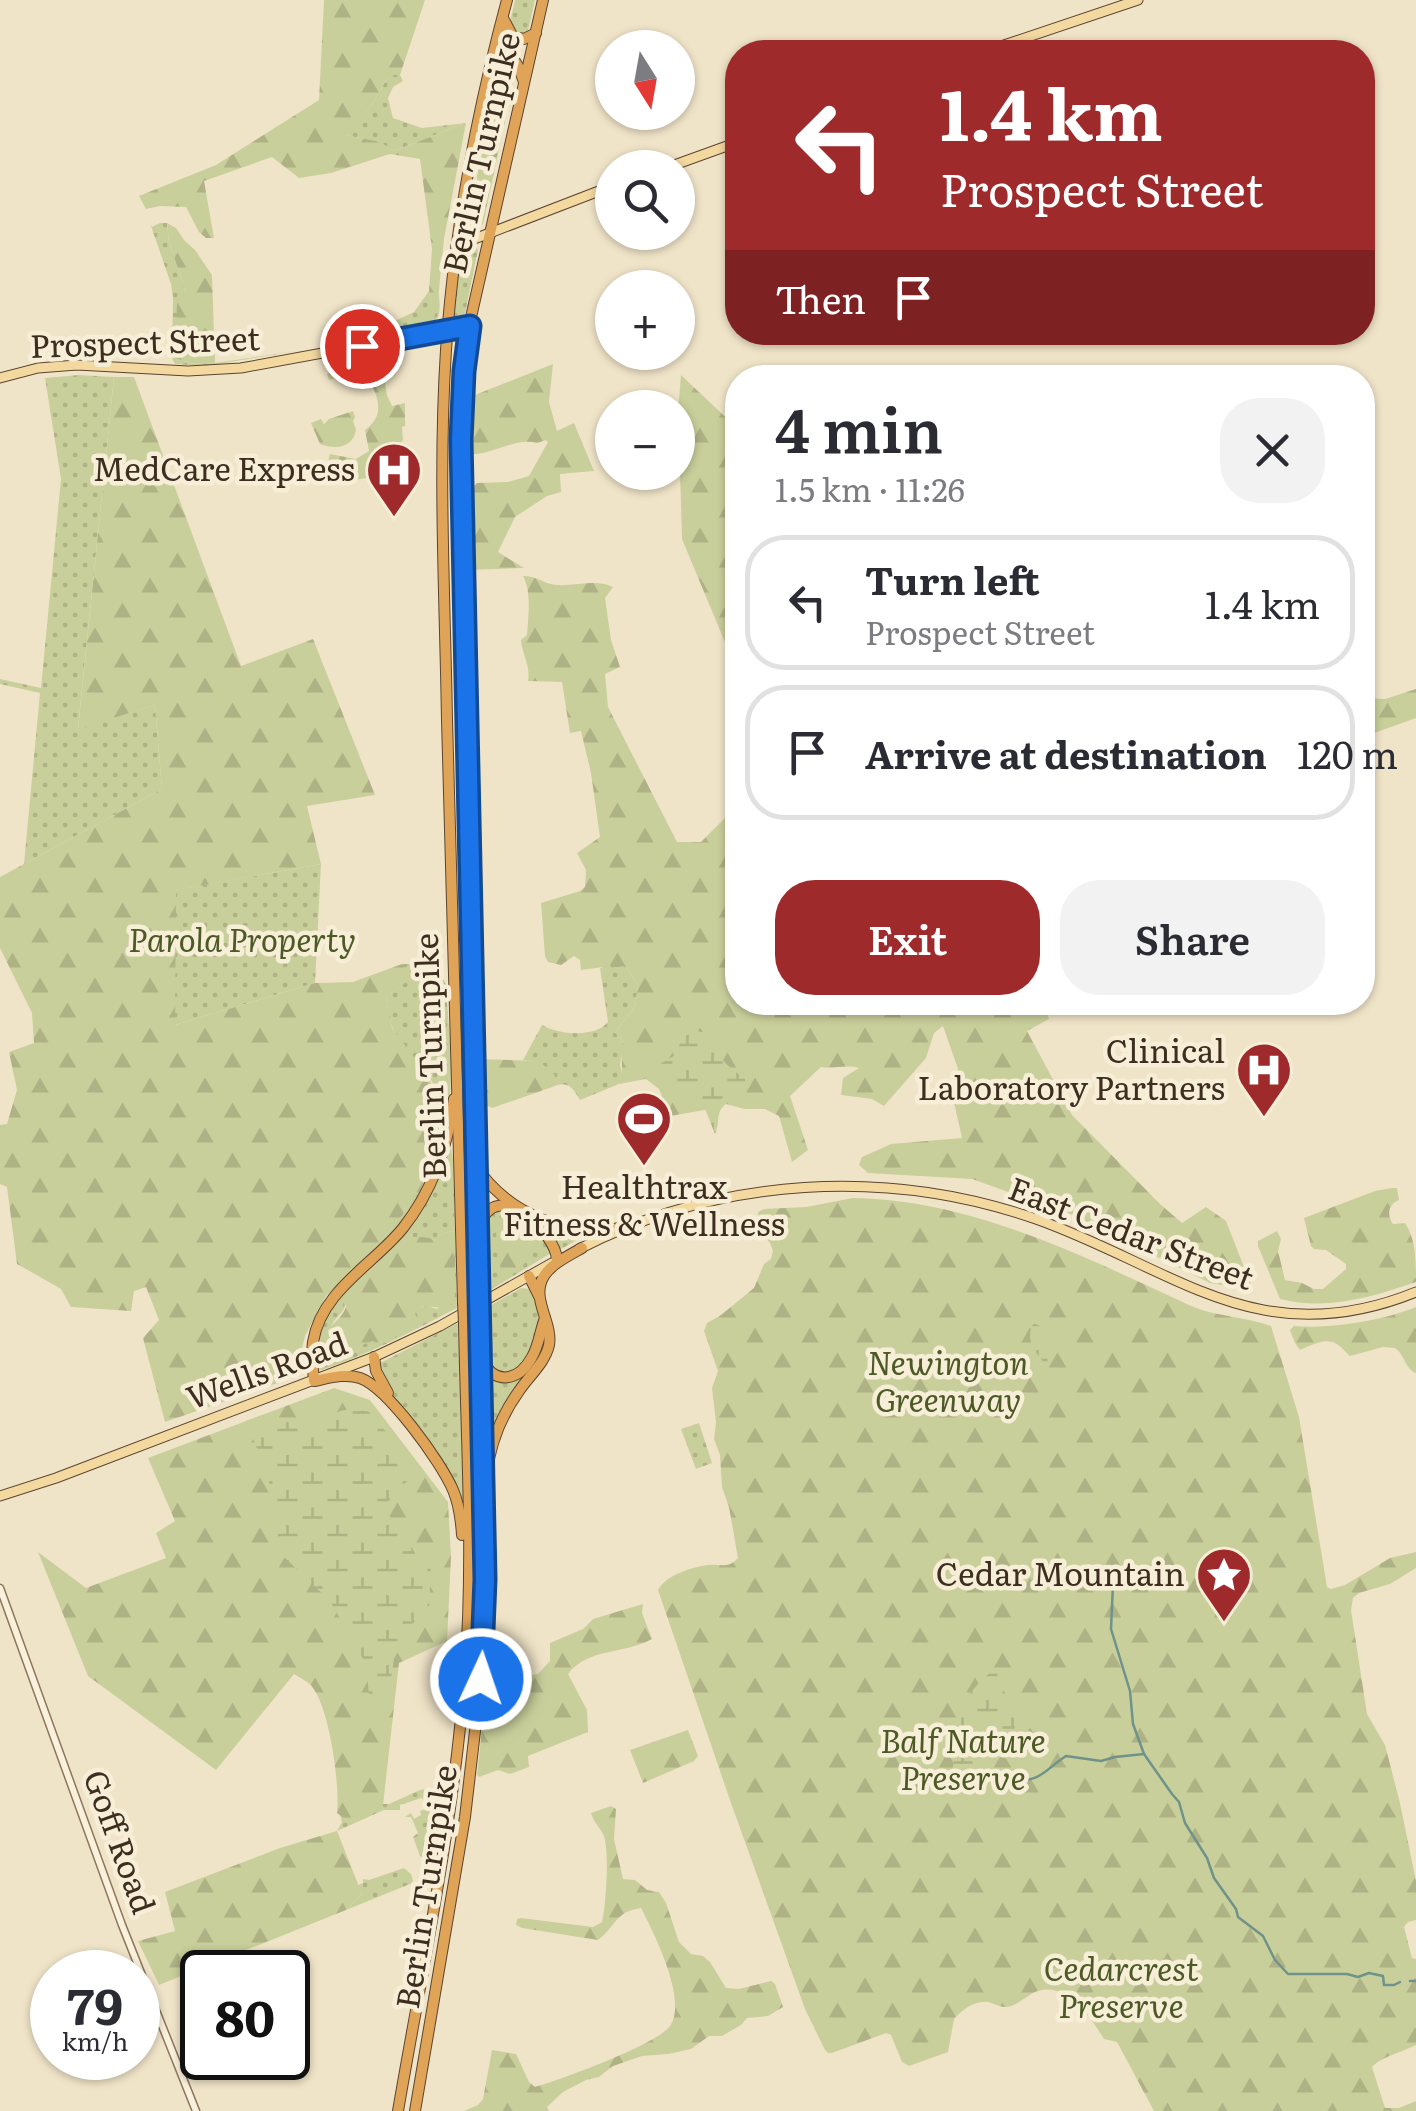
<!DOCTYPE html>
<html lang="en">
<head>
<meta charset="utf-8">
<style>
	:root { --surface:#fff; --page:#f2f2f3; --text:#2b2b33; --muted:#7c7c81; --line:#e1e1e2; --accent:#9e2a2b }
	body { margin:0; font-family:Literata,serif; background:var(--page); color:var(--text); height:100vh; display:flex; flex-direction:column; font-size:38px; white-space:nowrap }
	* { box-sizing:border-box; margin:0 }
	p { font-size:32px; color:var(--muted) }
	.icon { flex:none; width:55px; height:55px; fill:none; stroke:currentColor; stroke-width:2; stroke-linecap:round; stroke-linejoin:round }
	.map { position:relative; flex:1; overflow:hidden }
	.side { position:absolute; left:725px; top:365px; width:650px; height:650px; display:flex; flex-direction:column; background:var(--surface); border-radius:40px; box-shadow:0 2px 8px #0004 }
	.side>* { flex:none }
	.top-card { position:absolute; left:725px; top:40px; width:650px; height:305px; border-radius:40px; box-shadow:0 2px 8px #0004; background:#9e2a2b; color:#fff; overflow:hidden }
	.needle { width:65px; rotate:169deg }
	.fabs { position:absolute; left:595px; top:30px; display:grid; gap:20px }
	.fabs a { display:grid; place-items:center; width:100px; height:100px; border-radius:50%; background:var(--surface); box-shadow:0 2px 8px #0004; font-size:50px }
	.speed { position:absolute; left:30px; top:1950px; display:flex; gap:20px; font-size:50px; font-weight:700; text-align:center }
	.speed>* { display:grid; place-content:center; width:130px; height:130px; border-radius:50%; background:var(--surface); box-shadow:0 2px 8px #0004; line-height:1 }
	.speed small { font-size:25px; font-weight:400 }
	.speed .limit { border:5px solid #111; border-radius:15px; background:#fff; color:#111 }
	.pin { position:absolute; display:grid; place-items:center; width:85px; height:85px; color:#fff; margin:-42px; border:5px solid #fff; border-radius:50%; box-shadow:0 2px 10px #0007 }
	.me { position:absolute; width:110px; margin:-55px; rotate:3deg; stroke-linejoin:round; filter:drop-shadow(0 0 8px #0008) }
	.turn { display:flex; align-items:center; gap:35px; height:210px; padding:0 50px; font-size:45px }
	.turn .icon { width:130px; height:130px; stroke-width:2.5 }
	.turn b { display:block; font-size:70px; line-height:85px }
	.then { display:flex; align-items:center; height:95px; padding:0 50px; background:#0003; gap:20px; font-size:38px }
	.round { display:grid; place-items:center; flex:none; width:105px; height:105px; border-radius:40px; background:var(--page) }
	.overview { display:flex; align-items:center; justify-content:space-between; height:170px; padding:0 50px }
	h1 { font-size:60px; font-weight:600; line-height:75px }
	.primary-button { display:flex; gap:20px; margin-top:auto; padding:20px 50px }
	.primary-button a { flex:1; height:115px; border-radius:40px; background:var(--accent); color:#fff; font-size:40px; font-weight:600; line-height:115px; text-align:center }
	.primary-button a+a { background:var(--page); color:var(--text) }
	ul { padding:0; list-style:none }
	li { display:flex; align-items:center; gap:30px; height:135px; margin:0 20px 15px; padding:0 30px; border:5px solid var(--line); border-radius:40px }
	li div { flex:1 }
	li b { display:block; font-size:38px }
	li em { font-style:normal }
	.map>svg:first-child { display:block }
	.grass { fill:url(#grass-dots) }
	.forest { fill:url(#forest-firs) }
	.wetland { fill:url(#wetland-marsh) }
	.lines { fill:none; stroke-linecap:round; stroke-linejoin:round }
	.stream { stroke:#6f938a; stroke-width:2.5 }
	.minor-casing { stroke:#8d765c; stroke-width:9 }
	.major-casing { stroke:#5b4430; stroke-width:11 }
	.highway-casing { stroke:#5b4430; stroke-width:12 }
	.minor { stroke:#faf1dc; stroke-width:6 }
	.major { stroke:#f3d9a0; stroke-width:9 }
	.highway { stroke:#e0a458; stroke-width:10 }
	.highway-bridge-casing { stroke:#5b4430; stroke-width:12; stroke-linecap:butt }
	.highway-bridge { stroke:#e0a458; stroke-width:10 }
	.route-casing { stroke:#114b97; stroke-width:25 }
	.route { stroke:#1a73e8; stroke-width:18 }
	.labels { text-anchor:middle; stroke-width:9; stroke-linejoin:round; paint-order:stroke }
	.street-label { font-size:32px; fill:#3d2e20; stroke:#f7eed8 }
	.poi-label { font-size:32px; fill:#3d2e20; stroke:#f7eed8; text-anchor:end }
	.park-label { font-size:32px; font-style:italic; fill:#4d5a26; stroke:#f7eed8 }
</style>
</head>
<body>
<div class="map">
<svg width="1416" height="2111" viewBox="0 0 1416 2111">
	<defs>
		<pattern id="grass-dots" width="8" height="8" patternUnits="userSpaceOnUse" patternTransform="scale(2.5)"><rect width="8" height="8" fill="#c9cf9b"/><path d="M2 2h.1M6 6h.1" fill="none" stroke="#aeb285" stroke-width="1.8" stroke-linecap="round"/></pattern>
		<pattern id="forest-firs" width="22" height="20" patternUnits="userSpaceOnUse" patternTransform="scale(2.5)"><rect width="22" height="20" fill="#c9cf9b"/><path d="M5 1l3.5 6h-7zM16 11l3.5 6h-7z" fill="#aeb285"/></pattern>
		<pattern id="wetland-marsh" width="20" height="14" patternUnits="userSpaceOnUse" patternTransform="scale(2.5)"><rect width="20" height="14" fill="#c9cf9b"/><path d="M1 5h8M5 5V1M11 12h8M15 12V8" fill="none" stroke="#aeb285"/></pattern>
	</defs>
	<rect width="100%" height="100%" fill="#f0e4c8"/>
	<g class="grass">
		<polygon points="515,0 535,0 528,31 521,35 513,31 510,22"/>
		<polygon points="502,61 510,62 515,68 515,75 483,224 476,228 471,224 471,217 493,74 496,66"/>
		<polygon points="389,75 400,75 403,81 393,87 388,98 393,118 422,128 466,123 394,151 379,142 345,135 373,103"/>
		<polygon points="150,223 152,227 160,223 167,223 169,242 185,290 175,358 193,364 215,363 303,350 205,366 175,364 172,358 173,298 171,284"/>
		<polygon points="476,247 478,250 465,313 460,320 455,323 453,321 460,258 465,250"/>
		<path d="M429,291L434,317L439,292C439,299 441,310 438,317C432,331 370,335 353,337L376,330L414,312Z"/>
		<polygon points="79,375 114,377 78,728 155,705 162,789 24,864 40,693 0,684 0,679 41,688 61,479 45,378"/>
		<polygon points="321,864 315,983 175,1025 175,890"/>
		<path d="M402,964H431L433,976H442L446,985C448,1022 453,1060 450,1096C448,1143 421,1207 386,1238C401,1214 446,1126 440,1101C435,1074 404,1053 393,1029C389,1020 388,1008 386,998L411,977Z"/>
		<path d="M610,965L612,968L626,966L638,986L635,1007L615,1032L624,1043L620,1064L623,1078L619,1084L580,1100C575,1092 570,1081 558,1085C551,1068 541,1061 523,1060L542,1025C559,1035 595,1038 608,1022L600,968Z"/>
		<path d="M451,1148L453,1160L457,1308C413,1331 369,1354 322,1370L318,1369C312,1336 324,1317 344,1292C346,1311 345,1308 334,1321C330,1327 327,1337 323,1344L353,1343L357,1346L373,1341L420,1307L427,1306L437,1309L455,1295V1234L452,1231L438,1235L435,1240C405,1228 387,1255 367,1274V1270L426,1200Z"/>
		<path d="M492,1211C497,1211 503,1211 509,1212C525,1216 544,1238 551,1253L484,1294L485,1219Z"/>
		<polygon points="542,1223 586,1233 586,1235 561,1249"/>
		<path d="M521,1288L530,1289C532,1294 536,1300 537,1305C542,1323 531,1366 511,1373C510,1373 495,1372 494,1372L486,1359L484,1309Z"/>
		<path d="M458,1323L464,1514C456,1498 450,1479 440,1464C423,1435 381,1396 380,1363Z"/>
		<polygon points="534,1361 535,1364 489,1435 486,1373 494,1379"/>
		<polygon points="699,1423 712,1463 696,1469 681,1429"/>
		<polygon points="441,1786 443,1788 433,1856 427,1861 420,1856 413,1837 418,1833 411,1817 405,1817 411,1813 414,1819 421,1815 420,1811 428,1808 426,1801 421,1798 400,1805 400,1810 384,1810 337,1831 342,1822 340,1815 349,1822 383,1804 389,1804 420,1790"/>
		<polygon points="404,1868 411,1874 413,1881 410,1884 346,1910 362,1894 358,1885 363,1883 363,1879 369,1880"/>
	</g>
	<g class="forest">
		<polygon points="324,0 425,0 400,75 389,75 373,103 346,135 380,142 394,151 466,123 444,239 437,310 433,319 429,291 432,249 420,159 390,154 331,173 299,178 272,157 204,181 214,238 206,238 199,232 186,207 160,206 146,209 139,196 216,165 319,100"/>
		<polygon points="167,223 176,228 184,240 195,250 212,275 215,363 193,364 175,358 177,305 179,297 185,290 169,242"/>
		<path d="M381,359L387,395L392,406L405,403V426L402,427L403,440L400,443L401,461L386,474L345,482L340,469L332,473L328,462L330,454L356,459L369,451L365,430C371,426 377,419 378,411C380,400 371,378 361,374C353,369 338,378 329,380L327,374L354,362Z"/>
		<path d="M553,364L549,402L557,431L574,423L594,471L560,474L561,492L547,496L515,517L498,552L524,568L468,570V490L477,483L508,482L529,476L548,442L546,440L537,443C514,437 492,456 468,454L470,397Z"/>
		<polygon points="681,375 737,428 737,666 734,664 682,539 680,470 678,466 678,412"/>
		<polygon points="114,377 134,377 241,666 313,639 375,795 307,806 321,864 176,890 175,1025 315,983 353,982 402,964 412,977 386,998 392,1028 425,1072 440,1099 440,1121 421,1189 386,1238 326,1296 305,1336 295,1377 165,1422 143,1338 159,1320 146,1287 134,1291 131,1311 71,1307 61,1289 17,1264 7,1187 0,1184 0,1125 7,1124 17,1090 9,1052 34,1043 32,1013 0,948 0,877 162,789 155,705 78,729"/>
		<path d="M353,411L355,417L353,421L356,430C353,448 335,450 320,444L311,423L321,419L324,424L329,419Z"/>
		<path d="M523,576C534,576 537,579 547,583C568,590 592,577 613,587L605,598L611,640L620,667L605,674L608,707L677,842H701L733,810L737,813V876L733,879L738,887V1002L1043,1003L1049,1019L1027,1031L1072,1115L1160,1204L1182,1223L1206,1207L1226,1221L1253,1290L1210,1283L1073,1215L972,1179L868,1173L859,1165L862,1157L891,1144L962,1138L951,1089L958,1069L943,1026L934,1033L926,1058L884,1106L872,1099L841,1095L843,1078L859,1068C846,1064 835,1069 821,1067L790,1096L808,1150L792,1162L779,1116L765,1109H744L726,1104L705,1110L670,1116L659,1089L646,1079L619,1084C626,1071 618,1057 624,1043L615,1032L635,1007L638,986L626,966L612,968L610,966L581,970L580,960L574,956L561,965L548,962L545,956L541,903L580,891L585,887L586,870L577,853L600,837L591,773L581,731L570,733L562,682L528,681C531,668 522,653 521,640L527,635C528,617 532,592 523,576Z"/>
		<polygon points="1416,689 1416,718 1363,737 1363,698 1385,699"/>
		<polygon points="478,1059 539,1061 554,1074 558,1085 492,1108 479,1102"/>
		<path d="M1392,1188H1397L1399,1200C1389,1204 1386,1214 1393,1224L1405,1223C1416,1239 1416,1261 1416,1282C1372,1297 1327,1311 1280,1299L1258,1246V1241L1277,1231L1281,1239L1278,1251L1285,1280L1302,1283L1314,1289H1323L1346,1269V1264L1326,1250L1314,1249L1311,1246L1304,1218L1375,1191Z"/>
		<path d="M853,1198C973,1200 1083,1256 1189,1305C1215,1317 1244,1316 1271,1326L1299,1417L1327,1587L1331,1589L1345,1585L1390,1558L1416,1552V1568L1390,1584L1359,1593L1353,1598L1351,1610L1367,1714L1385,1745L1400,1803L1416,1881V1920L1408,1922L1404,1927L1412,1958L1416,1959V2045C1402,2052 1381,2057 1372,2067L1385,2108H1399L1416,2101V2111H1154L1117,2042L1104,2039C1091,2018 1067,1982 1038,1991C1028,1994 1021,2003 1011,2006C1001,2009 997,2004 988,2002C975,2000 962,2010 954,2019L948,2052L909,2066L902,2062L891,2035L886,2033L832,2053H828L825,2050L805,2009L731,1803L658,1590C666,1575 692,1567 708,1565C722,1564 728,1569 738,1558L729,1507L722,1487L720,1455L714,1439L716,1422L712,1388L718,1371L704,1331L707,1323L721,1315L754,1288L764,1264L771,1259L773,1251L770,1243L759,1229L758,1212L764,1209L806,1207Z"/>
		<path d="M500,1209L516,1217C529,1241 540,1268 503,1274L498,1261L495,1214L496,1210Z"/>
		<path d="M452,1231L455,1234V1295L451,1306C440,1310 431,1305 420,1307L415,1312L418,1325L379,1345L373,1341L356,1347L353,1343L342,1348L323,1344C323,1326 342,1322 346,1306L342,1300L344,1292L367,1270L368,1273C388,1253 405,1228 435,1240L437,1235Z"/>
		<path d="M1416,1307V1373C1405,1369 1405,1355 1395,1348L1383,1347L1350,1356C1346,1353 1343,1348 1338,1345C1327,1336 1310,1346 1300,1350L1295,1343L1290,1330L1294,1326C1331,1329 1381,1321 1416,1307Z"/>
		<path d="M334,1388L370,1400L448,1502L451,1557L447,1641L399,1663L383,1805L349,1822L337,1813C340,1785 330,1711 313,1688C309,1682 300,1678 294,1674L216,1770L88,1676L38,1552L86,1588L166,1558L156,1533L175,1521L148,1458Z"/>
		<path d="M643,1604L642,1613L652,1639C623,1655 589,1647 568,1674L587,1710L588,1732L528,1756L529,1767L510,1774L498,1770L479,1777L477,1775L487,1681L538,1674L550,1661V1643L583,1629L593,1619Z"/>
		<polygon points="688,1730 698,1756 694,1761 643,1783 630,1750"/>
		<path d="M611,1806L616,1809L614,1839L623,1879L635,1880L647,1890L659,1892L666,1903L679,1942L691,1954L703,1956L710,1962L726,1988L739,1989L771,1981L775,1984L783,2007L768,2016L747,2018L741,2025L722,2036H709L691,2049L668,2054L642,2056L613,2066L599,2077L586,2080L563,2092L547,2107L549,2111H464L478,2105L483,2099L492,2050L516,2054L529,2082L535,2087C560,2080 658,2044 670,2026C688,2001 654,1933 641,1908C614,1912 616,1927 598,1940L522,1928L516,1925L517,1919L521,1918L593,1927L602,1922C606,1906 610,1847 603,1834C599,1826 594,1823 591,1813Z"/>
		<polygon points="337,1831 362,1894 346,1910 159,1985 138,1941 175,1931 165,1892 280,1848"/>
	</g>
	<g class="wetland">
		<path d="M692,1021L696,1031L706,1033C713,1048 728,1071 745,1077V1091C738,1097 724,1102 720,1111C717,1119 719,1126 715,1134L700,1096L684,1100L660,1064L677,1054L683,1032L689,1029L687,1022Z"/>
		<path d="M1034,1323L1041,1327L1051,1357L1050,1361L1045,1364C1035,1352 1024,1338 1034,1323Z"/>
		<polygon points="344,1410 368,1411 395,1442 411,1477 381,1509 399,1525 416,1555 431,1559 429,1612 410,1625 406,1640 395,1651 389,1693 371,1715 366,1664 330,1601 281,1554 268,1476 246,1421 265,1414 296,1425"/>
		<path d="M990,1673H998L1000,1676C1003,1684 1004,1693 1007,1701C1013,1719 1020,1721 1010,1741C977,1750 982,1757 973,1787L956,1791C950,1781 952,1772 954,1760C954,1751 953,1744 953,1735C954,1713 973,1686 990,1673Z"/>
	</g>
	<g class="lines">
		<g class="stream">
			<polyline points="1113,1584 1111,1629 1130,1691 1133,1724 1144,1754 1172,1794 1179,1802 1185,1823 1207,1858 1214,1878 1236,1909 1238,1917 1263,1936 1275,1960 1288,1974 1347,1974 1358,1977 1369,1973 1383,1976 1384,1985 1394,1985 1400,1982"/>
			<path d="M1016,1780C1041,1782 1047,1768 1066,1756L1101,1761L1115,1757L1144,1754"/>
			<polyline points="1410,1981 1416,1981"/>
		</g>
		<g class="minor-casing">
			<polyline id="minor" points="0,1588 122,1925 196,2111"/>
		</g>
		<g class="major-casing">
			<g id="major">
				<polyline points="983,52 1138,0"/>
				<polyline points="666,168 738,142"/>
				<polyline points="456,246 612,186"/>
				<polyline points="0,378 38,368 77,365 188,371 241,368 469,326"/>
				<path d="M579,1249C720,1177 886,1167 1036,1219C1174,1268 1259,1356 1416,1292"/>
				<polyline points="0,1496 56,1478 374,1357 440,1326 552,1263"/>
			</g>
		</g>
		<g class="highway-casing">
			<g id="highway">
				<polyline points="503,18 513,37 524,39 536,33"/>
				<path d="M491,62C514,50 517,62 524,82"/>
				<path d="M454,1099C448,1146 433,1190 403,1228C374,1264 321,1291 313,1342C311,1355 313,1368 314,1381C329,1378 345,1373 360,1378C388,1388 441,1462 453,1490C459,1504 461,1519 462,1535"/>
				<path d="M475,1165C508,1215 569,1239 627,1227"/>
				<path d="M480,1226C495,1175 556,1232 557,1260"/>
				<polyline points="529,1276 539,1296"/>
				<polyline points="478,1294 462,498 463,391 469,326 543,0"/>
				<path d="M463,1302C459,1108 451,914 447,720C445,597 438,473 446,350C454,231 476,115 507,0"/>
				<polyline points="374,1357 376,1371 388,1393"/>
				<path d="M482,1360C495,1386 519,1381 532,1357C539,1345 540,1331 545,1318"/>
				<path d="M487,1471C491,1441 501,1416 519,1391C529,1376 545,1363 549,1345C553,1322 530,1298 544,1276C551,1264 570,1255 582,1248"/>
				<path d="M398,2111C423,1966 454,1820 465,1673C474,1557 466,1439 464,1323"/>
				<polyline points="415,2111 465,1817 480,1688 485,1579 478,1314"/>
			</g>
		</g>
		<use href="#minor" class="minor"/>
		<use href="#major" class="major"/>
		<use href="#highway" class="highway"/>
		<g class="highway-bridge-casing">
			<g id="highway-bridge">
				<polyline points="478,1294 478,1314"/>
				<polyline points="463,1302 464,1323"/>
			</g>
		</g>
		<use href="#highway-bridge" class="highway-bridge"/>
	</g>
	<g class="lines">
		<g class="route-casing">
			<polyline id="route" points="362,346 470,326 464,371 461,440 485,1579 481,1679"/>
		</g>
		<use href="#route" class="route"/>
	</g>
	<defs>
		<g id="hospital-pin" transform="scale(2.875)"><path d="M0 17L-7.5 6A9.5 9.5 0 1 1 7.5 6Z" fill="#9e2a2b" stroke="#f7eed8"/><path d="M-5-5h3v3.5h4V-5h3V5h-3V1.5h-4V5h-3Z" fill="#fff"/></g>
		<g id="stadium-pin" transform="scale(2.875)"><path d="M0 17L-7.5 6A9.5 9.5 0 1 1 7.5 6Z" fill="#9e2a2b" stroke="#f7eed8"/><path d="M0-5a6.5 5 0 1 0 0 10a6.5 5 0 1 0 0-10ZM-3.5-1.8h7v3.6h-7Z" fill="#fff"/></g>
		<g id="sight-pin" transform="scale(2.875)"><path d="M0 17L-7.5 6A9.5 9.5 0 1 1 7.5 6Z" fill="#9e2a2b" stroke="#f7eed8"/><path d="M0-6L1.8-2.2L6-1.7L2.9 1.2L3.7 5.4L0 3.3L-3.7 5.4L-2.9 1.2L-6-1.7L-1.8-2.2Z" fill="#fff"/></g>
	</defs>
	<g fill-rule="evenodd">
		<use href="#hospital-pin" x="394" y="470"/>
		<use href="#hospital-pin" x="1264" y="1070"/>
		<use href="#stadium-pin" x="644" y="1119"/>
		<use href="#sight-pin" x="1224" y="1575"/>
	</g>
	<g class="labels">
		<g class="street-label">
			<text transform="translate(482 153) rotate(-77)" y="11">Berlin Turnpike</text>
			<text transform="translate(145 343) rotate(-2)" y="11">Prospect Street</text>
			<text transform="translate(431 1056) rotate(-92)" y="11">Berlin Turnpike</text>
			<text transform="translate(1131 1234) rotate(21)" y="11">East Cedar Street</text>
			<text transform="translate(267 1371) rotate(-20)" y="11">Wells Road</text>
			<text transform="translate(119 1842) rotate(70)" y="11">Goff Road</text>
			<text transform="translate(427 1887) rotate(-81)" y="11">Berlin Turnpike</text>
		</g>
		<g class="poi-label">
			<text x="355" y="481">MedCare Express</text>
			<text x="1225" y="1063">Clinical<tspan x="1225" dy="37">Laboratory Partners</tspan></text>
			<text x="644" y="1199" text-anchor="middle">Healthtrax<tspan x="644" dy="37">Fitness &amp; Wellness</tspan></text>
			<text x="1185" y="1586">Cedar Mountain</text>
		</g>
		<g class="park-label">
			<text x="242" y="952">Parola Property</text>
			<text x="948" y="1375">Newington<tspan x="948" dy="37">Greenway</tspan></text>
			<text x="963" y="1753">Balf Nature<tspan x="963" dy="37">Preserve</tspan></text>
			<text x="1121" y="1981">Cedarcrest<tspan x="1121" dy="37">Preserve</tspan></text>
		</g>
	</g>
</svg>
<div class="fabs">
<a><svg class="needle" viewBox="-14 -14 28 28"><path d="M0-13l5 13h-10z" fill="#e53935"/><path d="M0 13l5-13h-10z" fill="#7c7c81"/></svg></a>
<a><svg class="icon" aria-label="search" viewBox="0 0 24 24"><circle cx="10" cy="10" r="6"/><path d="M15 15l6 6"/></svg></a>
<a>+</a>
<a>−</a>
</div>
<div class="speed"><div>79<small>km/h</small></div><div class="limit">80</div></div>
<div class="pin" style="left:362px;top:346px;background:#d93025"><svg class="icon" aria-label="arrive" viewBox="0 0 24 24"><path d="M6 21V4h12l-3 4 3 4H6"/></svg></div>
<svg class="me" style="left:481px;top:1679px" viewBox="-20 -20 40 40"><circle r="17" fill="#1a73e8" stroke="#fff" stroke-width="3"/><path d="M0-11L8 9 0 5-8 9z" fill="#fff"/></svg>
<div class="top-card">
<div class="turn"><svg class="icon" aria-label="left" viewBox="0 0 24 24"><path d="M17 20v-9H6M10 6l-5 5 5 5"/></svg><div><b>1.4 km</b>Prospect Street</div></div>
<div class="then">Then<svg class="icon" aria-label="arrive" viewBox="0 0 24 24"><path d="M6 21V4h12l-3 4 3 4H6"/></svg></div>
</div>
<section class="side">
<div class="overview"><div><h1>4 min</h1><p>1.5 km · 11:26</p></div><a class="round"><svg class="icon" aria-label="close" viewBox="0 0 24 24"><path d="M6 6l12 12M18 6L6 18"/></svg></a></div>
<ul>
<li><svg class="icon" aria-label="left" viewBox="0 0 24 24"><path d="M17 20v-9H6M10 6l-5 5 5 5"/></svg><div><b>Turn left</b><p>Prospect Street</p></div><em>1.4 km</em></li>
<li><svg class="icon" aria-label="arrive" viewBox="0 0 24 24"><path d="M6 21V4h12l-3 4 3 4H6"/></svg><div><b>Arrive at destination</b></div><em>120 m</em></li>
</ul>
<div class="primary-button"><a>Exit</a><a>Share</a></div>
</section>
</div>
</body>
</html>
